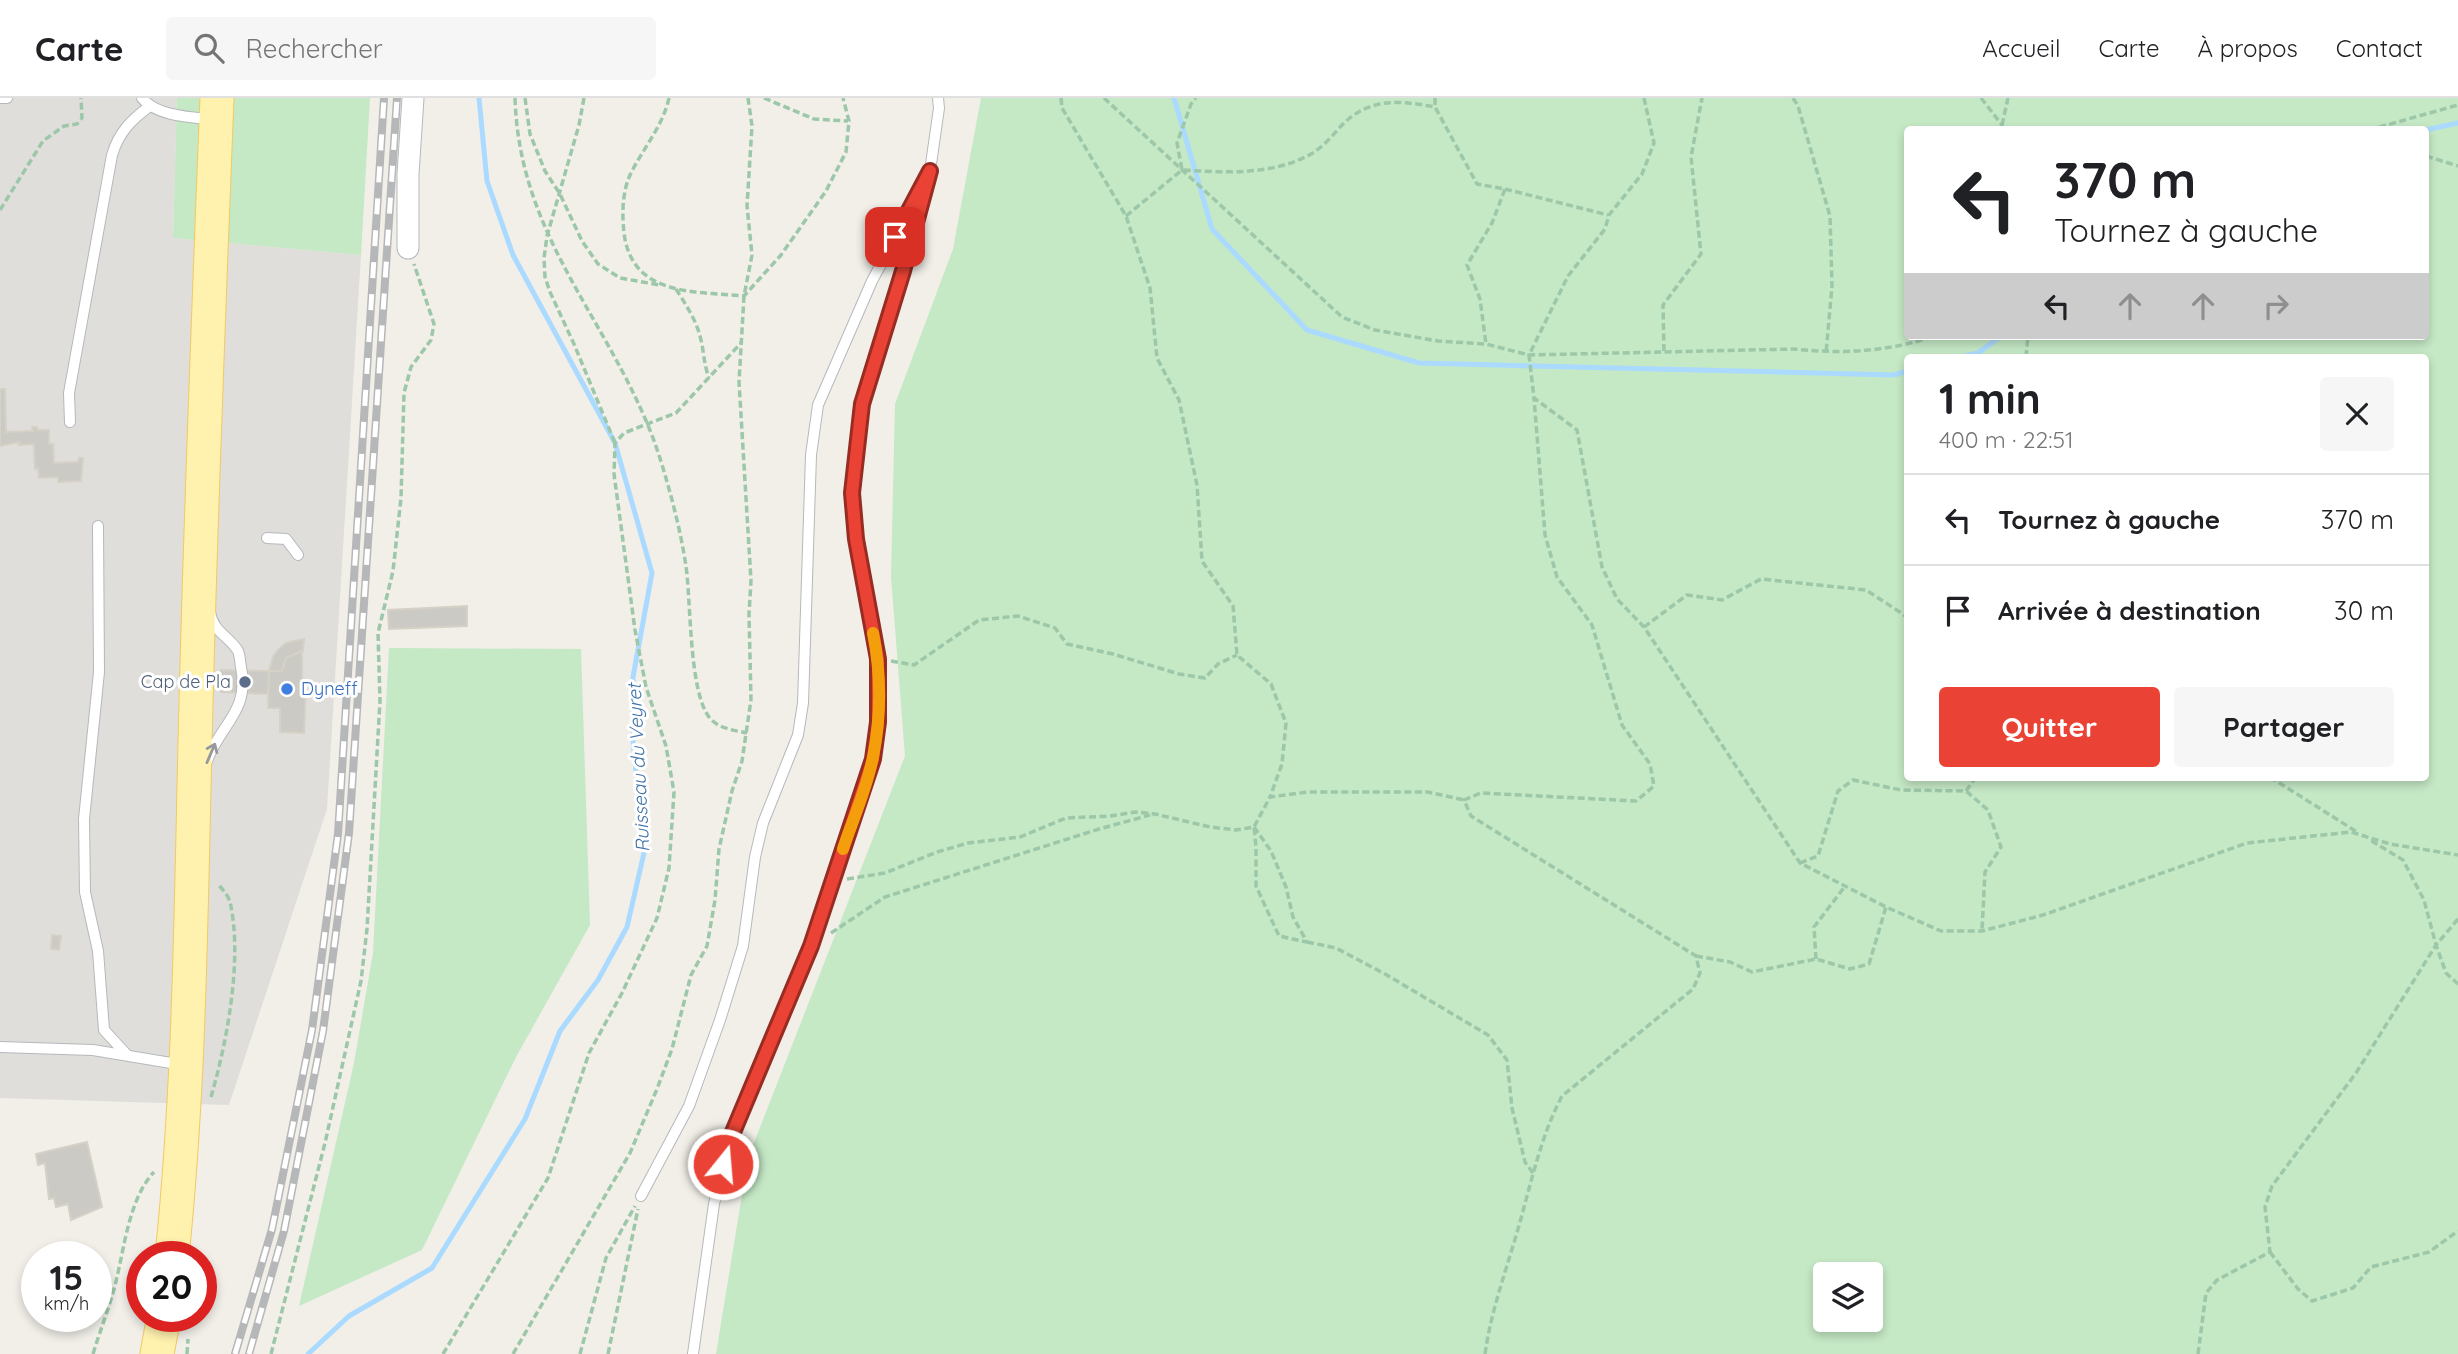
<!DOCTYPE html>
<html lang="fr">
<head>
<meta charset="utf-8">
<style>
	:root { --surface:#fff; --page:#f6f6f6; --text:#202124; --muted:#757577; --line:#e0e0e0; --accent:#ea4335 }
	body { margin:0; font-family:Quicksand,sans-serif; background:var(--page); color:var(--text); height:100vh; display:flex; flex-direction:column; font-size:26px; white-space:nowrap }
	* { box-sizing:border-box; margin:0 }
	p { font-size:23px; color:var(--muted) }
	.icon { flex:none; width:38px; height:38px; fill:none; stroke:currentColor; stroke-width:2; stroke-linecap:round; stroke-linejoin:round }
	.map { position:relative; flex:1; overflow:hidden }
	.panel { position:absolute; left:1904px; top:256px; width:525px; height:427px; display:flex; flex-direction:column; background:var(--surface); border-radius:7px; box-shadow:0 4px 10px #0003 }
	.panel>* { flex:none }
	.hud { position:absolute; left:1904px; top:28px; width:525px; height:214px; border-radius:7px; box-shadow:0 4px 10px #0003; background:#fff; color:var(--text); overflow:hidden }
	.controls { position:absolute; left:1813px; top:1164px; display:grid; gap:14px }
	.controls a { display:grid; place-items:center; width:70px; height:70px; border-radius:7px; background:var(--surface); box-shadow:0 4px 10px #0003; font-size:35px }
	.speed { position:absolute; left:21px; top:1143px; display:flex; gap:14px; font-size:35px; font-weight:700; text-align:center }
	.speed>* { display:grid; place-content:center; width:91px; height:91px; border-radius:50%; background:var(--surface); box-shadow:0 4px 10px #0003; line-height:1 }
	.speed small { font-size:18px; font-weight:400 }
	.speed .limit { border:10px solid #d22; background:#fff; color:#111 }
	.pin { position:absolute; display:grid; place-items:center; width:60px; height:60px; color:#fff; margin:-30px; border-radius:14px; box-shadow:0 4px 10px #0006 }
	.me { position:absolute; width:77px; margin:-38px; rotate:17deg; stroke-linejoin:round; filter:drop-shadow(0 0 5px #0008) }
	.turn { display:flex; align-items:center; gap:24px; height:147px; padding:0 35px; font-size:32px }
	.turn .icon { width:91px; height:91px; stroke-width:2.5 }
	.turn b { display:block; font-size:49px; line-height:60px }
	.lanes { display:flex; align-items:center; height:66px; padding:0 35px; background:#0003; justify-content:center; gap:35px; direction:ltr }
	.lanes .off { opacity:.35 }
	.round { display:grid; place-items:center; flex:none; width:74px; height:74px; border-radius:7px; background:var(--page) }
	.summary { display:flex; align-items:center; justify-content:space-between; height:119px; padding:0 35px }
	h1 { font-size:42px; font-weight:700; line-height:52px }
	.button { display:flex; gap:14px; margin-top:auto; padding:14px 35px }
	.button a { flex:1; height:80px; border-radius:7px; background:var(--accent); color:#fff; font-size:28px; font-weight:700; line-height:80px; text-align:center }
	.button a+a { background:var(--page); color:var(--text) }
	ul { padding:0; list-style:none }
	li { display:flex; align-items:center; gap:21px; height:91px; padding:0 35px; border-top:2px solid var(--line) }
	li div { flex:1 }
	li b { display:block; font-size:26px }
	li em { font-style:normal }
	header { display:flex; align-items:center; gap:42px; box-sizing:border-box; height:98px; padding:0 35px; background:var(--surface); border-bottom:2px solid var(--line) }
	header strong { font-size:33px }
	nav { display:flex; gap:38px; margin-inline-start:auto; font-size:24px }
	.search { width:490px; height:63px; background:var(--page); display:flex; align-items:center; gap:18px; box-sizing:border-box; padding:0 24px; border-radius:7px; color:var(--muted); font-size:26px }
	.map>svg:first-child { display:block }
	.industrial { fill:#e0deda }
	.green { fill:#c5e8c5; fill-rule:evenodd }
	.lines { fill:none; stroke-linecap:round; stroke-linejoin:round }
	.stream { stroke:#aadaff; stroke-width:5 }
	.building { fill:#cccac5; stroke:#d6d1c6; stroke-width:2 }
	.lane-casing { stroke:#b5b8bc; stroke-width:12 }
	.street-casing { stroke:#b5b8bc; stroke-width:23 }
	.primary-casing { stroke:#f2c960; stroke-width:35 }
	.path { stroke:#9cc7a9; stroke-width:3.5; stroke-dasharray:7 3.5; stroke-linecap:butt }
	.lane { stroke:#fff; stroke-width:10 }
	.street { stroke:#fff; stroke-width:21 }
	.primary { stroke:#fff2af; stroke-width:33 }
	.rail-casing { stroke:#b6b7b8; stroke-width:8 }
	.rail { stroke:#fff; stroke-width:5; stroke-dasharray:16; stroke-linecap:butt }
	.oneway { stroke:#979a9d }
	.route-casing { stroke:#982c22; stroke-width:18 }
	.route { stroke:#ea4335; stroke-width:12 }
	.slow { stroke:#f59e0b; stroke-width:12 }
	.service-dot { fill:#5c6f8a; stroke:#fff; stroke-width:2.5 }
	.shop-dot { fill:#3f7fe0; stroke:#fff; stroke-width:2.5 }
	.labels { text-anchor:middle; stroke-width:6; stroke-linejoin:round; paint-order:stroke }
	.service-label { font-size:18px; fill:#4e5e75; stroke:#fff; text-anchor:end }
	.shop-label { font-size:18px; fill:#366cbe; stroke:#fff; text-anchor:start }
	.water-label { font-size:19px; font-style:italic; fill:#4174aa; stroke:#fff }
</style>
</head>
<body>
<header>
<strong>Carte</strong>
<div class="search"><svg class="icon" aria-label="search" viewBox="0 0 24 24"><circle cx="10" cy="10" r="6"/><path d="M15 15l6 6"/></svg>Rechercher</div>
<nav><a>Accueil</a><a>Carte</a><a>À propos</a><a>Contact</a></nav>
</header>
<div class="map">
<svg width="2458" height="1256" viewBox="0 0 2458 1256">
	<rect width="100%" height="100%" fill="#f1efe8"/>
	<polygon class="industrial" points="0,0 177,0 173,140 361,157 327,711 229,1007 0,1000"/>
	<g class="green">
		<polygon points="177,0 370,0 361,157 173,140"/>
		<path d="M981,0H2458V1256H716L748,1060L905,658L891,479L895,306L953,151ZM1908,32H2426V238H1908ZM1908,259H2426V679H1908ZM1825,1176H1871V1222H1825Z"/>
		<polygon points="389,550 581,551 590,827 516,959 422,1152 299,1208 354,965 373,855"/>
	</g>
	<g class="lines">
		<g class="stream">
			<polyline points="1174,0 1212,131 1307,232 1419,265 1894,277 1908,273"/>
			<polyline points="2426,32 2458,25"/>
			<polyline points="1961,259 1978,255 2001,238"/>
			<polyline points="308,1256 349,1218 432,1170 525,1021 560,933 598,882 627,829 644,755 633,643 633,579 652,475 615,345 513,157 487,83 479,0"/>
		</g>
	</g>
	<g class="building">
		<polygon points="0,291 5,291 6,334 33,333 32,329 37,329 37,332 49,332 49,346 53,346 54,365 78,364 79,360 83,360 81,383 58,384 58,379 39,380 38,370 35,371 34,346 19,347 19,344 0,348"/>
		<polygon points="467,508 467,528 389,531 388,512"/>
		<polygon points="304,541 303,553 286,560 282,573 269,573 273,559 278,552 286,545"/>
		<polygon points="302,553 302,586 306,586 304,635 280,634 280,610 268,610 269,573 282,573 286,560"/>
		<polygon points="221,572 269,573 268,596 221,594"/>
		<polygon points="52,837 61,838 59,852 51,851"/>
		<polygon points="87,1044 102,1109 71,1122 68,1106 56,1109 54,1100 49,1101 45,1065 38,1067 36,1056"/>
	</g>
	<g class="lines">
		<g class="lane-casing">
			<g id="lane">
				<polyline points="0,0 7,0"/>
				<path d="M142,0C155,17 187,19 208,21"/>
				<path d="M70,324L69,295L112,57C119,34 131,22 150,8"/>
				<polyline points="98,428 99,574 84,721 85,794 98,853 104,932 127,957"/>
				<polyline points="267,440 286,441 298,457"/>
				<path d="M207,663C220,626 250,614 241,569C240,565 240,557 238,553C230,539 213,534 210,514"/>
				<polyline points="0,949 93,952 171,965"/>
				<polyline points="641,1098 689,1008 720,922 743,848 755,759 763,725 798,637 803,605 811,357 818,307 872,183 921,91"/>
				<polyline points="693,1256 714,1106 728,1046 811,848 873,661 878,624 878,561 856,441 852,395 862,306 903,173 930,73 939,10 938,0"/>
			</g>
		</g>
		<g class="street-casing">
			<polyline id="street" points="408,150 408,76 413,0"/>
		</g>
		<g class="primary-casing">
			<g id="primary">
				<path d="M172,1158C191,975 191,790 196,606C201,404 209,202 217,0"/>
				<polyline points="157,1256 164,1218"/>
			</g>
		</g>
		<g class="path">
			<path d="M515,0C519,132 599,211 647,325C656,346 663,369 669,391C676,416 682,442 686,468C691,504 689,593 709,619C718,631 734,632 747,635"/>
			<polyline points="525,0 530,36 545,73 560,96 582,143 598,166 620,180 660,187"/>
			<polyline points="584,0 579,27 547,138 544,160 545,179 550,194 574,246 615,345"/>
			<path d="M669,0C663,28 642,52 630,77C622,95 622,117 624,135C632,199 695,193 744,198L781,157L826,93L846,54L849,23L843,0"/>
			<polyline points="764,0 814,21 848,23"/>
			<polyline points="1061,0 1062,10 1126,118 1150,190 1157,260 1179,302 1197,387 1202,463 1233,508 1237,557 1271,586 1286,625 1282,666 1270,699"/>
			<path d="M1104,0L1342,219L1375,232L1438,243L1486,246L1529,257L1794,251C1839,256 1890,254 1934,238"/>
			<polyline points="1435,0 1435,9"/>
			<polyline points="1644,0 1654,45 1642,76 1609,117 1605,131 1568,178 1529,257 1534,300 1577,332 1602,469 1617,501 1644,529 1800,765 1886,809 1941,833 1982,833 2043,817 2247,745 2351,734 2390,746 2458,757"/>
			<polyline points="1793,0 1798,8 1830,118 1832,188 1826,255"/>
			<polyline points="1981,0 2002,27 2002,32"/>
			<polyline points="2002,27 2008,0"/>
			<polyline points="2369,32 2458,7"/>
			<polyline points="2426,58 2458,68"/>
			<path d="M1184,72C1225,75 1274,77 1311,56C1322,50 1334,36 1342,27C1369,0 1397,2 1435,9L1477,86L1505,91L1492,125L1467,167L1480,201L1486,246"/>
			<polyline points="1505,91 1608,117"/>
			<polyline points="0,112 43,43 64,28 77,26 82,20 81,0"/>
			<polyline points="1126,118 1182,72 1177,45 1191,6 1196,0"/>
			<path d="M676,191C686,207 697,223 701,242C704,255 704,267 709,280"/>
			<polyline points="1664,253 1663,207 1701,156 1691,59 1702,0"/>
			<polyline points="2026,259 2028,238"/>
			<polyline points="1644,529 1687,497 1722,502 1761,481 1866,492 1903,516 1908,521"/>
			<polyline points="891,563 914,567 979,522 1018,518 1055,530 1067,546 1113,556 1179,576 1205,580 1218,566 1237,557"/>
			<polyline points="2270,679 2357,734"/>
			<polyline points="1966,693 1976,679"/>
			<polygon points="1254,729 1271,753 1286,789 1293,819 1307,844 1279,838 1256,788 1256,749"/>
			<polyline points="1800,765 1818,758 1838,693 1853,682 1901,692 1966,693 1988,712 2001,749 1985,774 1982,832"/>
			<polyline points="847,781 885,775 937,754 968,745 1020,739 1066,720 1110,718 1136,714 1155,716 1210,729 1236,732 1254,729 1270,699 1308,694 1428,694 1464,702"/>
			<polyline points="2458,821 2436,847 2446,875 2458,886"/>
			<polyline points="831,835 885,799 1099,731 1150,717"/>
			<polyline points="1307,844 1336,850 1385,876 1488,937 1507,962 1512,1010 1525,1064 1533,1075"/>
			<polyline points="1696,858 1730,864 1752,874 1816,861 1850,871 1869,866 1886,809"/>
			<polyline points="1816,861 1814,829 1846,787"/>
			<path d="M211,999C227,944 243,860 230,804C228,797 222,791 218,786"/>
			<polyline points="2270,1154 2298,1191 2312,1203 2353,1190 2371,1169 2429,1154 2458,1133"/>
			<path d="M93,1256C99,1236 106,1218 112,1198C124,1160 126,1104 154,1074"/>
			<polyline points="187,1256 188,1241"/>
			<polyline points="271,1256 325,1045 361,883 367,831 380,603 378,535 393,473 401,400 404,295 411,269 431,242 434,226 414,166"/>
			<polyline points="443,1256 548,1080 589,955 622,895 657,820 669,770 674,694 666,648 646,589 635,532 614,376 615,345 624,335 676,315 741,245"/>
			<polyline points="513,1256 630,1055 657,991 672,951 691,877 707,848 715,802 719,751 732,693 742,663 751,602 749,516 751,483 739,284 744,198 752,157 747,108 752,28 748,0"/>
			<polyline points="580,1256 606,1160 635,1108"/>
			<polyline points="608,1256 638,1111"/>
			<path d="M1485,1256C1491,1213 1506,1173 1518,1131C1531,1086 1540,1040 1562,998L1693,891L1700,875L1696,858L1471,718L1464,702L1481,695L1636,703L1654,688L1650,666L1622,627L1592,527L1557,479L1545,437L1534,300"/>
			<polyline points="2198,1256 2206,1195 2217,1182 2270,1154 2265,1109 2272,1088 2356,975 2436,847 2424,802 2403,762 2370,742"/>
		</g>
		<use href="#lane" class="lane"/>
		<use href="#street" class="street"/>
		<use href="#primary" class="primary"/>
		<g class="rail-casing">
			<g id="rail">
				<polyline points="235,1256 272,1131 312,932 338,736 384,0"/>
				<polyline points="249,1256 284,1133 323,933 349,735 397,0"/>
			</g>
		</g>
		<use href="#rail" class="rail"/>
	</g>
	<defs><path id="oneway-shaft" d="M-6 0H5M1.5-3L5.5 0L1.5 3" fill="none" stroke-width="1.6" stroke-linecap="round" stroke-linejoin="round" transform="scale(1.75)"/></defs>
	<use class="oneway" href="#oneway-shaft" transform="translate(211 655) rotate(-67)"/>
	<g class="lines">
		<g class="route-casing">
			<polyline id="route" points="723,1066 728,1046 811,848 873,661 878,624 878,561 856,441 852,395 862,306 903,173 930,73 895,139"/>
		</g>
		<use href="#route" class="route"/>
		<path class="slow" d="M843,751C853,721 867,690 873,659C881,619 881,575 873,535"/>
	</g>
	<circle class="service-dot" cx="245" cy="584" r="7"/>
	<circle class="shop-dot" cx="287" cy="591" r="7"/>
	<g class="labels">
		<g class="service-label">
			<text x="231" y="590">Cap de Pla</text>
		</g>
		<g class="shop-label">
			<text x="301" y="597">Dyneff</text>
		</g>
		<g class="water-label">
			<text transform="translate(638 670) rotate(-93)" y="7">Ruisseau du Veyret</text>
		</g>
	</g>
</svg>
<div class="controls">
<a><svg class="icon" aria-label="layers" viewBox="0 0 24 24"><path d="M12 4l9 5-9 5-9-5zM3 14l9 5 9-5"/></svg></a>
</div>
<div class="speed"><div>15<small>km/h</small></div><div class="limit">20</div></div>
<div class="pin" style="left:895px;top:139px;background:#d93025"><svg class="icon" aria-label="arrive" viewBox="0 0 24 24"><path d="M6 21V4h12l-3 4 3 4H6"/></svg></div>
<svg class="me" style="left:723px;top:1066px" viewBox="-20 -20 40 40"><circle r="17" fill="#ea4335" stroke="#fff" stroke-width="3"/><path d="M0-11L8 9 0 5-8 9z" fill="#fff"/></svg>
<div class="hud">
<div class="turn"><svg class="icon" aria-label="left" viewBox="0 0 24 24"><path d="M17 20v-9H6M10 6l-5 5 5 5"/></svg><div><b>370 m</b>Tournez à gauche</div></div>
<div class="lanes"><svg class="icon" aria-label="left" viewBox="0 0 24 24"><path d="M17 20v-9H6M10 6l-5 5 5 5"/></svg><svg class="icon off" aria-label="ahead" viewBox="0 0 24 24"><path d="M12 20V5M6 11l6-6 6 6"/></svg><svg class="icon off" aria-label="ahead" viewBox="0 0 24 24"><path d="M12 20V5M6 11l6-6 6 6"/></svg><svg class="icon off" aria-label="right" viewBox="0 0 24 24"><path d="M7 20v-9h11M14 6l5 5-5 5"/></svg></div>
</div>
<section class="panel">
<div class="summary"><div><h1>1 min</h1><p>400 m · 22:51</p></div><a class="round"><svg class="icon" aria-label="close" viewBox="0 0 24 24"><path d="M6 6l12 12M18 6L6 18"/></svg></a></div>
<ul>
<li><svg class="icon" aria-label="left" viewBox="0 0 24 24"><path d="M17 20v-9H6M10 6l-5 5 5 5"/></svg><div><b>Tournez à gauche</b></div><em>370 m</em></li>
<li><svg class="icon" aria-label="arrive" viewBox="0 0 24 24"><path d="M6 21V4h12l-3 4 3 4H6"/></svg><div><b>Arrivée à destination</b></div><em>30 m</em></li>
</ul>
<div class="button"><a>Quitter</a><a>Partager</a></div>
</section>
</div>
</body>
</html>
